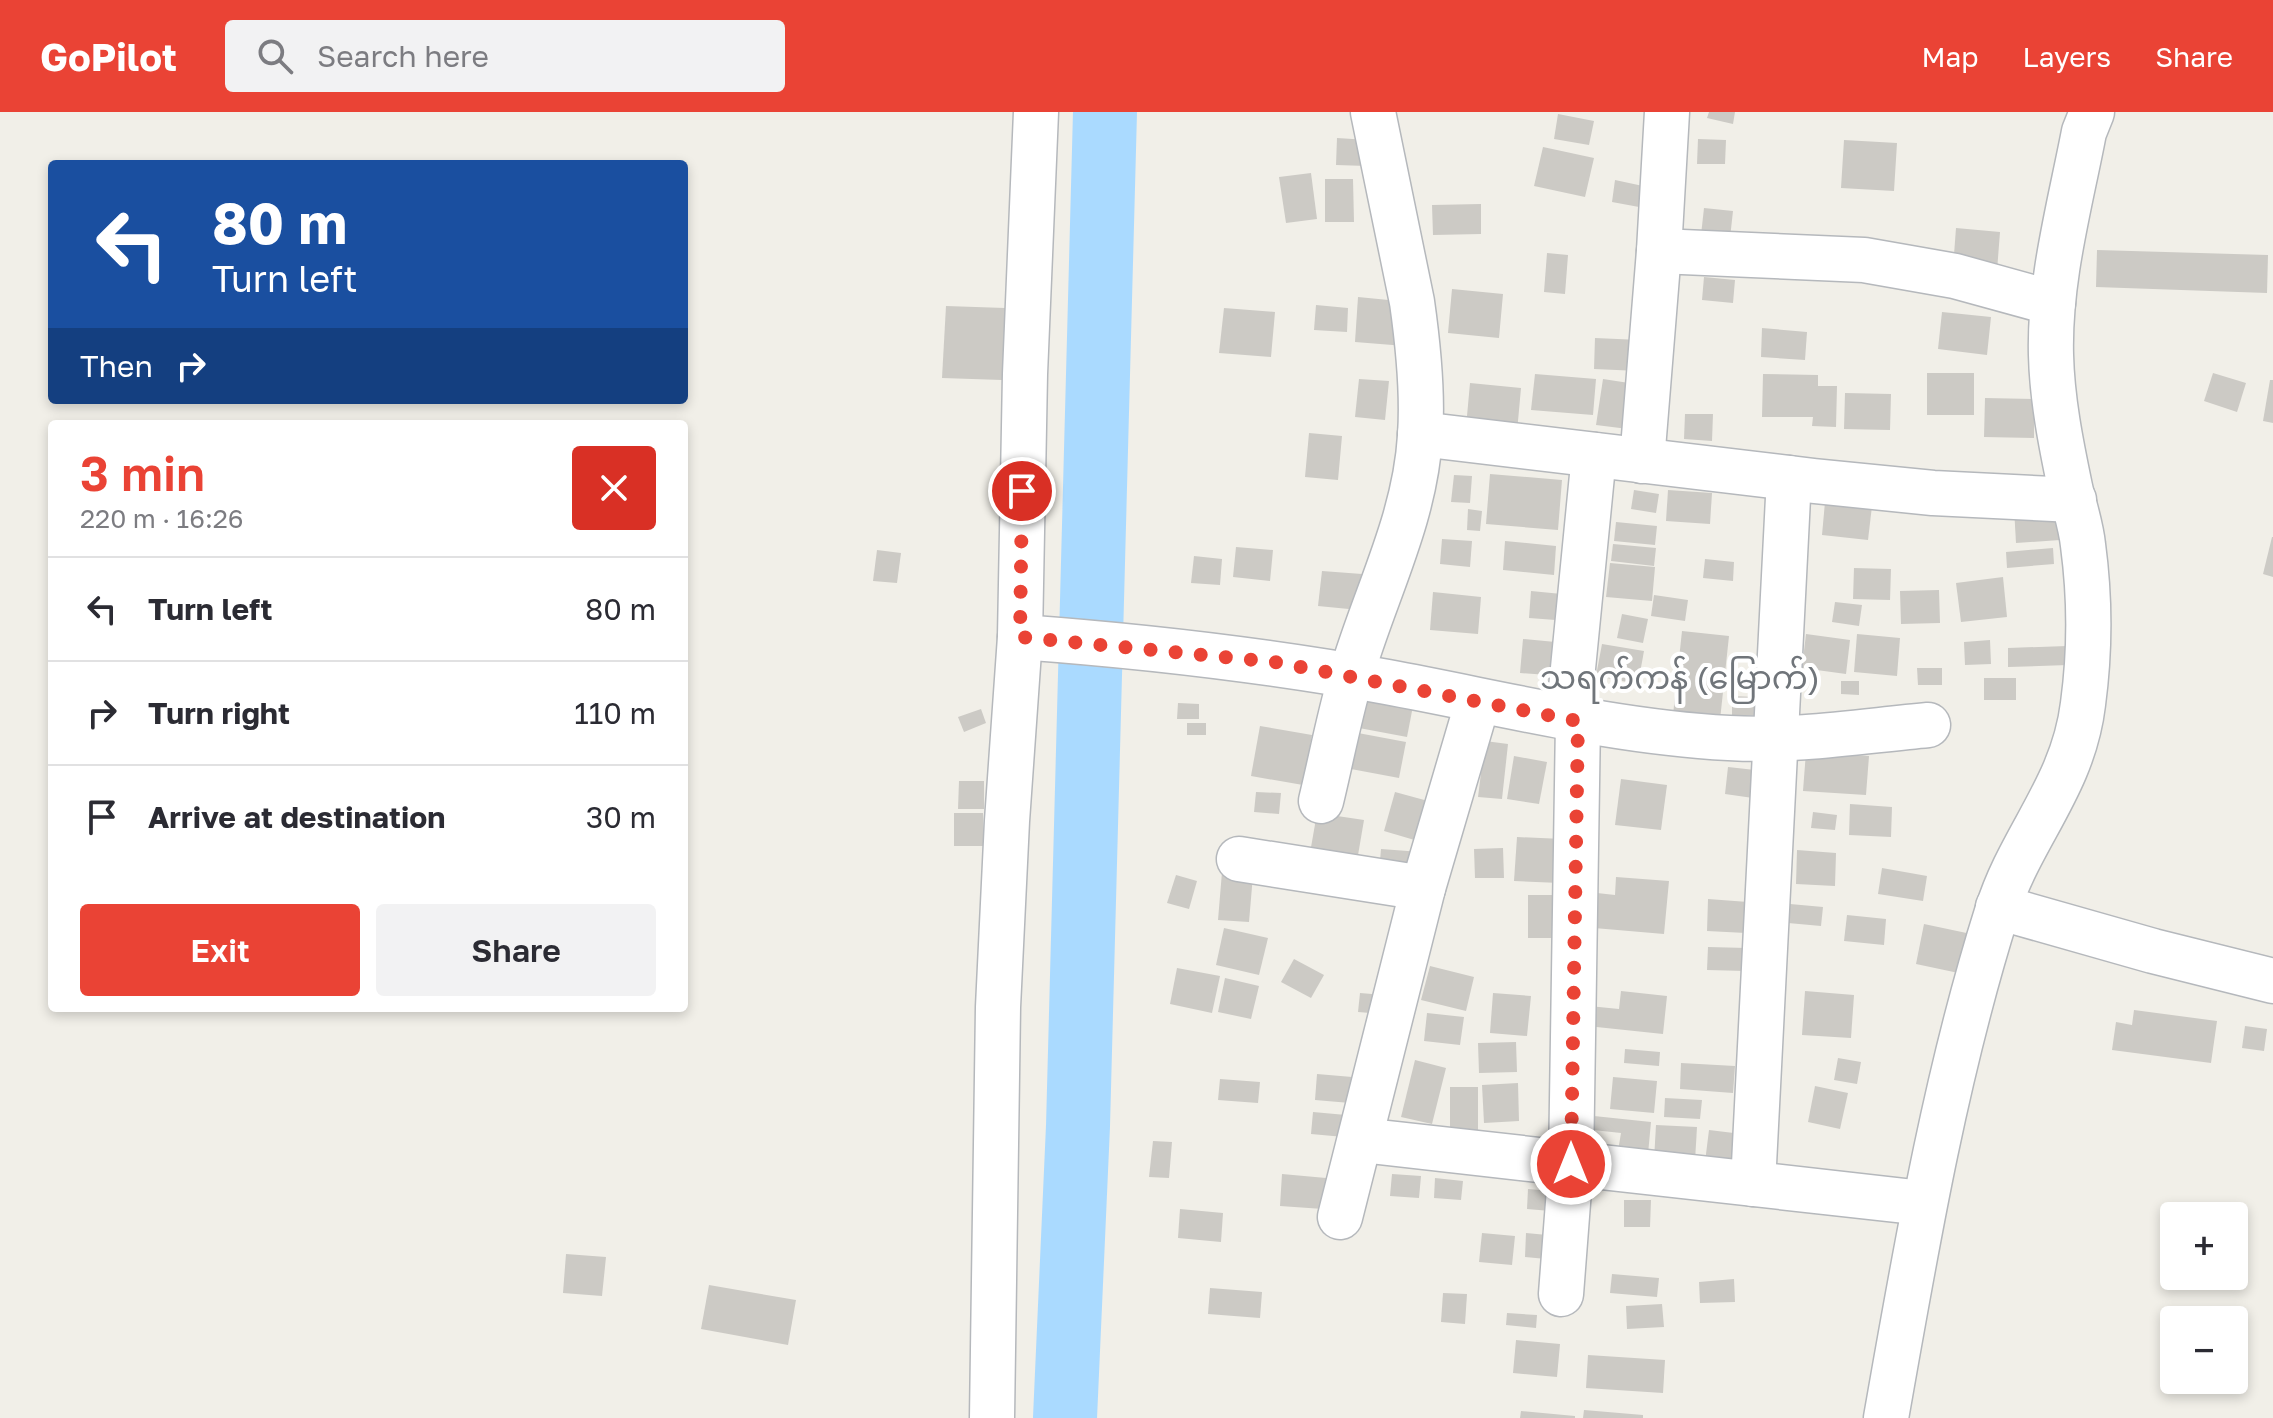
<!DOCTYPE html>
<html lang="en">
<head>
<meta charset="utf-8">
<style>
	:root { --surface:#fff; --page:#f2f2f3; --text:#2b2b33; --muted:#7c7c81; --line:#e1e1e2; --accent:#ea4335 }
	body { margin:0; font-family:"Golos Text","Noto Sans Myanmar",sans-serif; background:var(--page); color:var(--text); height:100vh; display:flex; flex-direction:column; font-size:30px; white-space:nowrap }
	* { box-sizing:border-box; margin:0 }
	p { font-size:26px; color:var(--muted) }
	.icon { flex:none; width:44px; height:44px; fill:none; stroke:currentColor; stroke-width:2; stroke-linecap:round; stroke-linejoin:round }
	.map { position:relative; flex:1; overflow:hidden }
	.drawer { position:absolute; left:48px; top:308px; width:640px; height:592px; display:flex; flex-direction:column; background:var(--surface); border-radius:8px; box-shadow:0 4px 12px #0003 }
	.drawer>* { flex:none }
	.hud { position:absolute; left:48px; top:48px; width:640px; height:244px; border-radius:8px; box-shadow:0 4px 12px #0003; background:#1a4fa0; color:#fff; overflow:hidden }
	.buttons { position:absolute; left:2160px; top:1090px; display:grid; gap:16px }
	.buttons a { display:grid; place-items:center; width:88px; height:88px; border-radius:8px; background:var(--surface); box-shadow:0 4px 12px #0003; font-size:40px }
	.pin { position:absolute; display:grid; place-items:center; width:68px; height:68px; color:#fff; margin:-34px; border:4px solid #fff; border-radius:50%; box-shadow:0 2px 8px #0007 }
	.me { position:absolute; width:88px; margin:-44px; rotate:0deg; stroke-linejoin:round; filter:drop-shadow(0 0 6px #0008) }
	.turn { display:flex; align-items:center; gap:28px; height:168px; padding:0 32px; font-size:36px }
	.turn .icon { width:104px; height:104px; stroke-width:2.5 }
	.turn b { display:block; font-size:56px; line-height:68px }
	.then { display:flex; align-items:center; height:76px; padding:0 32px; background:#0003; gap:16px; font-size:30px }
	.round { display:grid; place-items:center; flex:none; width:84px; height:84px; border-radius:8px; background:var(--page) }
	.head { display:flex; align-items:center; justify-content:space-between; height:136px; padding:0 32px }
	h1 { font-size:48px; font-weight:600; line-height:60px; color:var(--accent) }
	.button { display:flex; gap:16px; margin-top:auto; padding:16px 32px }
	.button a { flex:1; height:92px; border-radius:8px; background:var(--accent); color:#fff; font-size:32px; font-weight:600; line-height:92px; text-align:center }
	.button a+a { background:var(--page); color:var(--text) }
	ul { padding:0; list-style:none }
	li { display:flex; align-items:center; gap:24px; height:104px; padding:0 32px; border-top:2px solid var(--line) }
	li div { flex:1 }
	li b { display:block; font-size:30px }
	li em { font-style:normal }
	header { display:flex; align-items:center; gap:48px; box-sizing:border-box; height:112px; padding:0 40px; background:var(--accent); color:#fff }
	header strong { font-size:38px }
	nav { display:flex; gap:44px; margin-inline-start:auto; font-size:28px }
	.search { width:560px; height:72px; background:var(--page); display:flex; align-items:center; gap:20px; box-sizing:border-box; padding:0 28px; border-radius:8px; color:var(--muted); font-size:30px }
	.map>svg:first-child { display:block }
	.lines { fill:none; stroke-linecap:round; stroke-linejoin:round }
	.river { stroke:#aadaff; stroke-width:64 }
	.building { fill:#cccac5 }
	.minor-casing { stroke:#b5b8bc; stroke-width:47 }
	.minor { stroke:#fff; stroke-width:44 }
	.route { stroke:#ea4335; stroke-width:14; stroke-dasharray:0 25.2 }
	.labels { text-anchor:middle; stroke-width:8; stroke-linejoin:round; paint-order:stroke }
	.quarter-label { font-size:32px; fill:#70757a; stroke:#fff }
</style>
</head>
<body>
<header>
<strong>GoPilot</strong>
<div class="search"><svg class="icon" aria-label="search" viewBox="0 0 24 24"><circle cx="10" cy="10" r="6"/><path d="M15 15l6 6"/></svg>Search here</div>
<nav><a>Map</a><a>Layers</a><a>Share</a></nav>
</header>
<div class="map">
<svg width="2273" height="1306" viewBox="0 0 2273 1306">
	<rect width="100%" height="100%" fill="#f1efe8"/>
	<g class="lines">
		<polyline class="river" points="1065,1306 1078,1014 1105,0"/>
	</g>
	<g class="building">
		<polygon points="1709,0 1735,0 1733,12 1707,6"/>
		<polygon points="1558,2 1594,9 1589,33 1554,27"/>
		<polygon points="1337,26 1368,28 1367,54 1336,53"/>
		<polygon points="1698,27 1726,28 1725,52 1697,52"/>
		<polygon points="1844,28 1897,31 1894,79 1841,76"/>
		<polygon points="1543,35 1594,46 1585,85 1534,74"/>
		<polygon points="1311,61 1317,107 1286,111 1279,65"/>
		<polygon points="1325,67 1353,67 1354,110 1325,110"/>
		<polygon points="1615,68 1643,74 1639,95 1612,90"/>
		<polygon points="1481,92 1481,122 1433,123 1432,93"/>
		<polygon points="1704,96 1733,99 1730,126 1701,123"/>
		<polygon points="1956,116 2000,120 1997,159 1953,156"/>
		<polygon points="2097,138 2268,143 2267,181 2096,175"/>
		<polygon points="1547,141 1568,143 1565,182 1544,180"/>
		<polygon points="1704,165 1735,168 1733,191 1702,188"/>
		<polygon points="1452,177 1503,182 1499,226 1448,221"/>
		<polygon points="1358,185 1409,190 1405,234 1355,230"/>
		<polygon points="1316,193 1348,196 1347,220 1314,218"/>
		<polygon points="946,194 1005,196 1002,268 942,266"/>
		<polygon points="1224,196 1275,200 1271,245 1219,241"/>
		<polygon points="1942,200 1991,205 1987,243 1938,237"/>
		<polygon points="1762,216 1807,220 1805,248 1761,245"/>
		<polygon points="1595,226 1640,228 1639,259 1594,257"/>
		<rect x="1927" y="261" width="47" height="42"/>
		<polygon points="2213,261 2246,271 2237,300 2204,289"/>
		<polygon points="1535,262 1596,267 1593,303 1531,298"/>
		<polygon points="1763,262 1818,263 1818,274 1837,274 1836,315 1812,314 1813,305 1762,305"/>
		<polygon points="1359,267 1389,269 1385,308 1355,305"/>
		<polygon points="1603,267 1642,273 1636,318 1596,313"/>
		<polygon points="2270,268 2273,268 2273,311 2263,309"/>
		<polygon points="1470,271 1521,276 1517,320 1466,315"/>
		<polygon points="1845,281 1891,282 1890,318 1844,317"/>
		<polygon points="1985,286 2034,287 2034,326 1984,325"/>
		<polygon points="1685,302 1713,302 1712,329 1684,327"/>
		<polygon points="1309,321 1342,324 1338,368 1305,365"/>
		<polygon points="1490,362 1562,368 1558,418 1486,412"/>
		<polygon points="1454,363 1472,364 1470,391 1451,390"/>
		<polygon points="1634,378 1659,382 1656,401 1631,397"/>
		<polygon points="1668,378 1712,381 1710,412 1666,409"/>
		<polygon points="1825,390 1872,394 1868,428 1822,423"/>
		<polygon points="2057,393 2060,428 2016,431 2014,396"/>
		<polygon points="1468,397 1482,399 1480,419 1467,418"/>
		<polygon points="1616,410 1657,414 1655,433 1614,429"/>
		<polygon points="2272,425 2273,425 2273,465 2263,462"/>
		<polygon points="1442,427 1472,429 1470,455 1440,452"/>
		<polygon points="1505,429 1556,434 1554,463 1503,458"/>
		<polygon points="1613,432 1656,436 1654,454 1611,449"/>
		<polygon points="1236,435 1273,438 1270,469 1233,465"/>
		<polygon points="2053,436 2054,452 2007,456 2006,440"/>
		<polygon points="877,438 901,441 897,471 873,469"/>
		<polygon points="1194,444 1222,447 1220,473 1191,471"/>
		<polygon points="1705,447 1734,450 1733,469 1703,466"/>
		<polygon points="1610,451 1655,455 1652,489 1606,485"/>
		<polygon points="1854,456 1891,457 1890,488 1853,487"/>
		<polygon points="1322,459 1362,462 1359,498 1318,494"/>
		<polygon points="2003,465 2007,505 1961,510 1956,471"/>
		<polygon points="1939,478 1940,511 1901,512 1900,479"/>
		<polygon points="1531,479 1572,483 1569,509 1529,506"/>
		<polygon points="1433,480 1481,485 1478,522 1430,518"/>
		<polygon points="1654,483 1688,488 1685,509 1651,504"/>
		<polygon points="1835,490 1862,493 1859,514 1832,510"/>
		<polygon points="1622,502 1648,507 1643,531 1617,526"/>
		<polygon points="1682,519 1729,524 1720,608 1673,603"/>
		<polygon points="1806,522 1850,528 1846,562 1802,556"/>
		<polygon points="1857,522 1900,526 1897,564 1854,560"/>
		<polygon points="1523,527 1566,531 1562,564 1520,561"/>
		<polygon points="1990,528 1991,552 1965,553 1964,530"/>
		<polygon points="1602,532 1644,539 1638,572 1596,564"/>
		<polygon points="2067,534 2068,553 2008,555 2008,536"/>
		<polygon points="1917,556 1942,556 1942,573 1918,573"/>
		<rect x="1984" y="566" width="32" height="22"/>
		<polygon points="1841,569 1859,569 1859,583 1841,582"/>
		<polygon points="1732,584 1755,585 1754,603 1732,603"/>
		<polygon points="1365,585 1413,594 1407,625 1359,616"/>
		<polygon points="1178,591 1199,592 1199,607 1177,607"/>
		<polygon points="981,597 986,611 964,620 958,605"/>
		<rect x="1187" y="611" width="19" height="12"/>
		<polygon points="1260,614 1312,623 1303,673 1251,664"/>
		<polygon points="1358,621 1406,630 1399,666 1351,657"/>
		<polygon points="1485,629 1508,632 1502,687 1478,685"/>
		<polygon points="1806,640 1869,644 1866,683 1803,679"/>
		<polygon points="1514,644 1547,650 1539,692 1507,687"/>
		<polygon points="1728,655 1764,659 1760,687 1725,682"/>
		<polygon points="1621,667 1667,673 1661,718 1615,713"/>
		<polygon points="959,669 984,669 984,697 958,697"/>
		<polygon points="1256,680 1281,681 1279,702 1254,700"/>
		<polygon points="1395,680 1439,692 1428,732 1384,719"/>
		<polygon points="1850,692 1892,695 1891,725 1849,723"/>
		<polygon points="1813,700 1837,703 1835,718 1811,716"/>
		<polygon points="954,701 983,701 984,734 954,734"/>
		<polygon points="1317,701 1364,708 1357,749 1310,741"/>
		<polygon points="1517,725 1563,727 1560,771 1514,769"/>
		<polygon points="1503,736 1504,766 1475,766 1474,737"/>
		<polygon points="1381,737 1421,740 1419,764 1379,761"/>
		<polygon points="1797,738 1836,741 1835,774 1796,772"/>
		<polygon points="1882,756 1927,764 1923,789 1878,782"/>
		<polygon points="1222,760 1253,763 1249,810 1218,808"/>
		<polygon points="1176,763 1197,769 1189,797 1167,791"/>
		<polygon points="1616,765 1669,769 1664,822 1594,816 1597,781 1615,783"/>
		<polygon points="1528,783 1561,783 1562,826 1528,826"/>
		<polygon points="1708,787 1748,790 1746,821 1707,819"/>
		<polygon points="1790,792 1823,795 1821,814 1788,811"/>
		<polygon points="1847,803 1886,807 1884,833 1844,829"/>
		<polygon points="1924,812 1976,823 1968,863 1916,852"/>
		<polygon points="1224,816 1268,826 1259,863 1216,853"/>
		<polygon points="1708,835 1747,836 1746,859 1707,858"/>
		<polygon points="1294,847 1324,863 1311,886 1281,870"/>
		<polygon points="1430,854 1474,865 1466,899 1421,888"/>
		<polygon points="1177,856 1220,864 1212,901 1170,892"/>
		<polygon points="1225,866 1259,874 1251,907 1218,900"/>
		<polygon points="1621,879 1667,884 1663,922 1587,914 1589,894 1619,897"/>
		<polygon points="1805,879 1854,883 1851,926 1802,923"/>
		<polygon points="1360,881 1384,883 1383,902 1358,900"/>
		<polygon points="1493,881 1531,884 1527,924 1490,921"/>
		<polygon points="2134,898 2217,909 2211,951 2112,938 2116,910 2132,913"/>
		<polygon points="1427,901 1464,905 1460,933 1424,929"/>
		<polygon points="2245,914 2267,917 2264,939 2242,936"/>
		<polygon points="1516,930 1517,960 1479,961 1478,931"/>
		<polygon points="1625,937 1660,940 1659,954 1624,951"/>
		<polygon points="1838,946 1861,950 1857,972 1834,968"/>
		<polygon points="1415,948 1446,956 1432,1012 1401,1005"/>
		<polygon points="1681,951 1735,954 1733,981 1680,977"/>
		<polygon points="1317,962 1364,966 1362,992 1315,988"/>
		<polygon points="1613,965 1657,969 1654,1001 1610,997"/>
		<polygon points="1220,967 1260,970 1258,991 1218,988"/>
		<polygon points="1518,971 1519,1009 1484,1011 1482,973"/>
		<polygon points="1815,974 1848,981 1840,1017 1808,1010"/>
		<polygon points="1450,975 1478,975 1478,1019 1450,1020"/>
		<polygon points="1665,986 1702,988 1700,1007 1664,1005"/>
		<polygon points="1313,1000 1357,1004 1355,1026 1311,1022"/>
		<polygon points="1594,1004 1651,1010 1648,1042 1618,1039 1621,1021 1593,1018"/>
		<polygon points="1656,1013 1697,1015 1695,1049 1654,1048"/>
		<polygon points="1709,1018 1742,1022 1738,1054 1705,1050"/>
		<polygon points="1153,1029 1172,1030 1169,1066 1149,1065"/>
		<polygon points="1282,1062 1326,1066 1323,1097 1280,1094"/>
		<polygon points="1392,1062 1421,1064 1419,1086 1390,1084"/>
		<polygon points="1435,1066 1463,1069 1461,1088 1434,1086"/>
		<polygon points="1528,1077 1564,1080 1562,1100 1527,1097"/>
		<polygon points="1624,1088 1651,1088 1650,1115 1624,1115"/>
		<polygon points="1180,1097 1223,1101 1221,1130 1178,1126"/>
		<polygon points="1482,1121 1515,1124 1512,1153 1479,1150"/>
		<polygon points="1526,1121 1558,1124 1557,1148 1525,1145"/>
		<polygon points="566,1142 606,1145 602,1184 563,1181"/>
		<polygon points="1612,1162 1659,1166 1657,1185 1610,1181"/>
		<polygon points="1734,1167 1735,1190 1700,1191 1699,1170"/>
		<polygon points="709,1173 796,1188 788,1233 701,1217"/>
		<polygon points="1210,1176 1262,1180 1260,1206 1208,1202"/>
		<polygon points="1443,1181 1467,1182 1465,1212 1441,1210"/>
		<polygon points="1662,1192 1664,1215 1627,1217 1626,1194"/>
		<polygon points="1507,1201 1537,1203 1536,1216 1506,1213"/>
		<polygon points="1516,1228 1560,1232 1557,1265 1513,1261"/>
		<polygon points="1588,1243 1665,1248 1663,1281 1586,1276"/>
		<polygon points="1584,1298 1643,1303 1643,1306 1583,1306"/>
		<polygon points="1521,1299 1575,1304 1575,1306 1520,1306"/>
	</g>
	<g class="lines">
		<g class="minor-casing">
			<g id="minor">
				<polyline points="1659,139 1864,148 1955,164 2053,191"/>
				<polyline points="1420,322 1814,369 1933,381 2074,388"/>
				<polyline points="1642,349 1659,139 1667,0"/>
				<path d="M1020,525C1143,534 1265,548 1387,570C1501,591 1613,620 1729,626C1795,630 1862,619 1928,613"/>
				<polyline points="1568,607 1594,343"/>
				<path d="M1321,689C1331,648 1339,605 1351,564C1374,484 1415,409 1420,324C1423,282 1418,232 1412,190L1373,0"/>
				<polyline points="1239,747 1423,776"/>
				<polyline points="1998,795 2153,839 2273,869"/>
				<polyline points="1361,1028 1923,1091"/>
				<polyline points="1753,1072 1789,366"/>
				<polyline points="1340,1105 1423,776 1478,589"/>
				<polyline points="1561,1182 1571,1052 1578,609"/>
				<polyline points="992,1306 998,895 1007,709 1020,525 1025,262 1036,0"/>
				<path d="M1886,1306C1916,1136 1945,965 1997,800C2020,725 2073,675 2083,592C2090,540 2090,485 2083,433C2081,413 2074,394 2070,375C2061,332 2052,287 2051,243C2049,168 2070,93 2084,20L2092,0"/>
			</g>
		</g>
		<use href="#minor" class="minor"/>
	</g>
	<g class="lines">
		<polyline class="route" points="1022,379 1020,525 1275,550 1578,609 1571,1052"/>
	</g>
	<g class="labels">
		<g class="quarter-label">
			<text x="1680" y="577">သရက်ကန် (မြောက်)</text>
		</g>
	</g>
</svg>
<div class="buttons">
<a>+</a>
<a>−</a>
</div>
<div class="pin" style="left:1022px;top:379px;background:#d93025"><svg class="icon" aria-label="arrive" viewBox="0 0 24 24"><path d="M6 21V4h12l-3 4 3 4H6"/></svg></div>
<svg class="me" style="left:1571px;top:1052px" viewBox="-20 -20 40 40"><circle r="17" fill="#ea4335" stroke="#fff" stroke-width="3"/><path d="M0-11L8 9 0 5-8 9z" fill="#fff"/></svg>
<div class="hud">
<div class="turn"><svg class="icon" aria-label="left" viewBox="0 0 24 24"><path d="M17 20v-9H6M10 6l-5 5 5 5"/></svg><div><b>80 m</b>Turn left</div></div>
<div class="then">Then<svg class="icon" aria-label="right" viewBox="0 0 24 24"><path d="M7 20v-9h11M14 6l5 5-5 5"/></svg></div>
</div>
<section class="drawer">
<div class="head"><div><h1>3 min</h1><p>220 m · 16:26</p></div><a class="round" style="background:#d93025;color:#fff"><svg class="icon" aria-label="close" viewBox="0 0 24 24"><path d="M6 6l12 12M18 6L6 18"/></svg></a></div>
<ul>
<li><svg class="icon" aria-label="left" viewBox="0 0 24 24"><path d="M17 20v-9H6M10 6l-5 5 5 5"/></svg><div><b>Turn left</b></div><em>80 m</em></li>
<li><svg class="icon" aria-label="right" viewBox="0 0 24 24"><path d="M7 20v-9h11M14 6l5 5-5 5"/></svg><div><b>Turn right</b></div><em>110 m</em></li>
<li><svg class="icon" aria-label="arrive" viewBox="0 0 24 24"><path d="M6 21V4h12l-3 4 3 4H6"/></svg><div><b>Arrive at destination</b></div><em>30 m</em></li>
</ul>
<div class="button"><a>Exit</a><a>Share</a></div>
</section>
</div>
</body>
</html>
